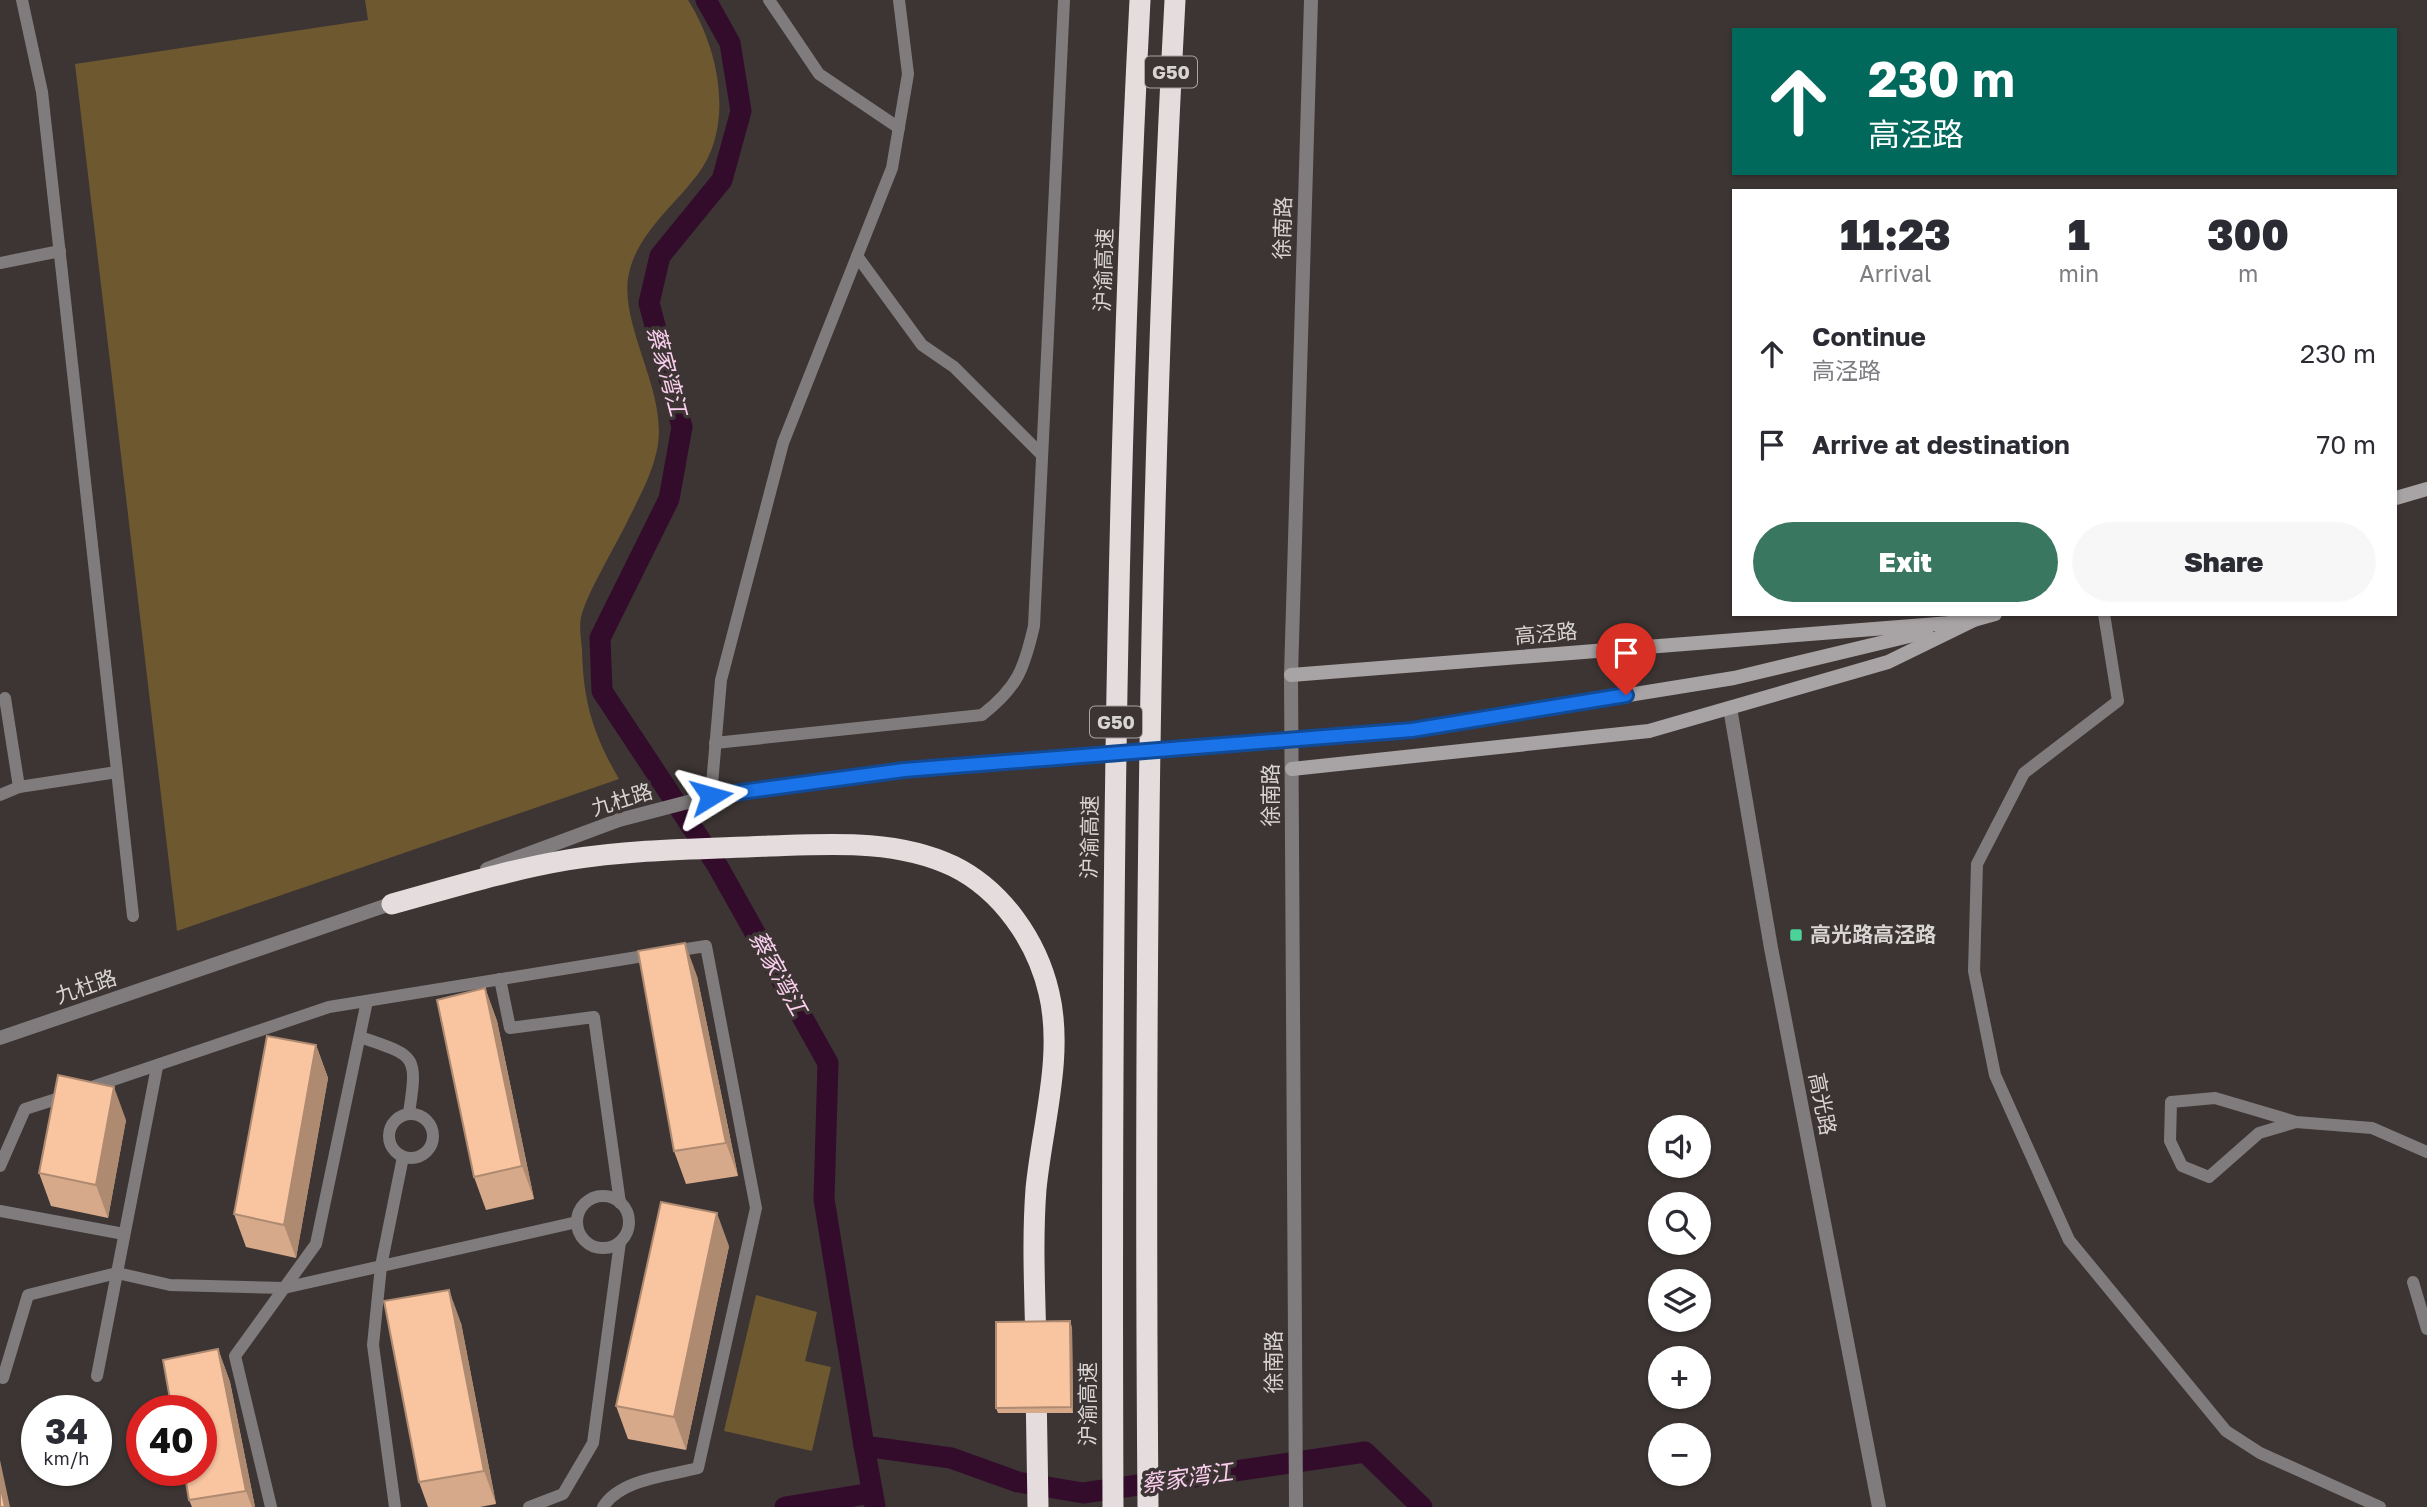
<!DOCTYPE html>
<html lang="en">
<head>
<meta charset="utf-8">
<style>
	:root { --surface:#fff; --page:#f7f7f7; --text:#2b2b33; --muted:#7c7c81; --accent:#3a7761 }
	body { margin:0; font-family:"Golos Text","Noto Sans SC",sans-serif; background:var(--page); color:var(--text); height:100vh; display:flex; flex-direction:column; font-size:26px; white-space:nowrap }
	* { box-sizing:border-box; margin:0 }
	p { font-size:23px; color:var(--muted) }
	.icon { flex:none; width:38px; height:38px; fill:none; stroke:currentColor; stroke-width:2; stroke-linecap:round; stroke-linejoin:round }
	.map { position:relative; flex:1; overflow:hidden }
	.drawer { position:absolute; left:1732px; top:189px; width:665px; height:427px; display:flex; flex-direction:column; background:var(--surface); border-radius:0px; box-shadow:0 2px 5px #0004 }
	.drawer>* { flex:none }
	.hud { position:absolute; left:1732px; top:28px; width:665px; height:147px; border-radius:0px; box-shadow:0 2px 5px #0004; background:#00695c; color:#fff; overflow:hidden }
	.tools { position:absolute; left:1648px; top:1115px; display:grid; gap:14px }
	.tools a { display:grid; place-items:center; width:63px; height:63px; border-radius:50%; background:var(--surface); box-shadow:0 2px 5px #0004; font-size:35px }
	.speed { position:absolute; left:21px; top:1395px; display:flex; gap:14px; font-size:35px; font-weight:700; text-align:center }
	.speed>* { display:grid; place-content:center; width:91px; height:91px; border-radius:50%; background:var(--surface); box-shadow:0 2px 5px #0004; line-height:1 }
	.speed small { font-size:18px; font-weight:400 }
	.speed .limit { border:10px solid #d22; background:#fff; color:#111 }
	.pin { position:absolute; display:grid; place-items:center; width:60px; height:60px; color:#fff; margin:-72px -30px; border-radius:50% 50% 50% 0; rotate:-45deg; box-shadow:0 0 7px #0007 }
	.pin .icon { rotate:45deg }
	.me { position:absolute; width:77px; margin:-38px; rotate:82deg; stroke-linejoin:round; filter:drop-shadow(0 0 5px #0008) }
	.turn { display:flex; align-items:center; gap:24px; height:147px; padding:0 21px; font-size:32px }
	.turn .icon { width:91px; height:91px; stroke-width:2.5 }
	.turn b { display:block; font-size:49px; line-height:60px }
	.eta { display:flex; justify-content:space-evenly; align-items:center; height:119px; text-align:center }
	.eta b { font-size:42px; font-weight:800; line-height:49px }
	.primary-button { display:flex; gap:14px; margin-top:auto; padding:14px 21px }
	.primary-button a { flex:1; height:80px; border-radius:42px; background:var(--accent); color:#fff; font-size:28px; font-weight:800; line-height:80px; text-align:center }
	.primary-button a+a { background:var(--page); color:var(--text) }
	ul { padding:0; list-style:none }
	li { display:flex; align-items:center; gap:21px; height:91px; padding:0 21px }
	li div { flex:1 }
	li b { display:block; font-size:26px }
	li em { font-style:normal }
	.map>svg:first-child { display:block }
	.green { fill:#6d5830 }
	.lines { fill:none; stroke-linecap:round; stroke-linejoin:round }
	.canal { stroke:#340c2b; stroke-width:21 }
	.service { stroke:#807c7d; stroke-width:12 }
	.tertiary { stroke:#807c7d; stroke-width:14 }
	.secondary { stroke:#a8a3a4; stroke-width:14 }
	.motorway { stroke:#e4dcdd; stroke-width:21 }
	.wall { fill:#d6a98a }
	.shaded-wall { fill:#ae8a71 }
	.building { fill:#f9c5a1; stroke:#ae8a71; stroke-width:2 }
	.route-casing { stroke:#114b97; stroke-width:18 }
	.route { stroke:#1a73e8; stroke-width:12 }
	.poi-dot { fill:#4dd39a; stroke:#3c3534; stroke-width:2.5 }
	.labels { text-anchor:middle; stroke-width:7; stroke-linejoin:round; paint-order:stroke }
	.shield { fill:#3c3534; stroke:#aaa4a4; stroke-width:2 }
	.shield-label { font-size:19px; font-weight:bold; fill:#d9d4d4 }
	.street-label { font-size:21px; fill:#d9d4d4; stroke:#3c3534 }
	.poi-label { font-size:21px; font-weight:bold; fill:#d9d4d4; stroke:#3c3534; text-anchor:start }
	.water-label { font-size:23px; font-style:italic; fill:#fbcfee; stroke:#3c3534 }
</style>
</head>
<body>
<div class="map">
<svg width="2427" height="1507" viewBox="0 0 2427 1507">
	<rect width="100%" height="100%" fill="#3c3534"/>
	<g class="green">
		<path d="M365,0H688C719,49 735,125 698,174C674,206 638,233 629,273C618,324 666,388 658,444C654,471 639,498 627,522C615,547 587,593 581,617C579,627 581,639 582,649C583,701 593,734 619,779L177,931L75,64L368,20Z"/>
		<polygon points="756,1295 817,1312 805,1361 831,1367 812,1451 724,1431"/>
	</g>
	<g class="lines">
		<g class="canal">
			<polyline points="706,0 730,43 741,111 722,180 660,256 649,303 682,427 669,499 600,638 602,691 717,865 828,1063 824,1199 864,1446 951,1458 1018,1482 1083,1493 1365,1452 1422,1507"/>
			<polyline points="864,1446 875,1506"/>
			<polyline points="785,1507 872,1493"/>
		</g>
		<g class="service">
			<polyline points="22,0 42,92 133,916"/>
			<polyline points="769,0 819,74 899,128"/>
			<polyline points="857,256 922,345 954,367 1042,455"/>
			<polyline points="0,263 60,251"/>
			<polyline points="2104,614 2118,701 2024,773 1977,864 1974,971 1995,1075 2069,1240 2226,1431 2260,1453 2380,1507"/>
			<polyline points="5,698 19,787"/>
			<path d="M715,743L982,715C1018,687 1024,669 1034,626L1064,0"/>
			<polyline points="0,795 19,787 117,772"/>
			<polyline points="711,796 721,680 783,443 892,168 908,74 899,0"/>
			<polyline points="500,979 510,1028 594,1017 620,1203"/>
			<path d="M360,1037C416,1056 418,1054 409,1113"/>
			<polyline points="86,1089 329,1007 656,954"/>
			<circle cx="411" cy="1136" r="22"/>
			<polyline points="2296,1122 2259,1133 2209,1177 2182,1166 2170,1141 2171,1102 2215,1098 2296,1122 2372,1128 2427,1152"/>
			<polyline points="0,1166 25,1109 69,1095"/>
			<circle cx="603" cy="1222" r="26"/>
			<polyline points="0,1211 124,1234"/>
			<polyline points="2413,1282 2427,1329"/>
			<polyline points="97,1376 157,1067"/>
			<polyline points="3,1378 28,1295 117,1273 170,1285 284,1288 577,1222"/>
			<polyline points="271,1507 235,1356 316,1244 367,1001"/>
			<polyline points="395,1507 373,1345 381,1266 403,1157"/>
			<polyline points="529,1507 563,1494 593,1443 620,1242"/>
			<path d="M603,1507C620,1479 668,1476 698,1468L756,1208L706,946L674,951"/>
		</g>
		<g class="tertiary">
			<polyline points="1730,708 1771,948 1879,1507"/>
			<polyline points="487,869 619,820 711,796 904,770 1412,730"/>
			<polyline points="0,1038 399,901"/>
			<polyline points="1296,1507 1291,675 1311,0"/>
		</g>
		<g class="secondary">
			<polyline points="2396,498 2427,489"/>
			<polyline points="1963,623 1995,614"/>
			<polyline points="1291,675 1963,622"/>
			<polyline points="1412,730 1734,678 1926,632"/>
			<polyline points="1292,769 1649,731 1888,662 1972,621"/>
		</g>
		<g class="motorway">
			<path d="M392,904C450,888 508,870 567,860C634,849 702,849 769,846C830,844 896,839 953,866C1002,890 1037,941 1049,993C1064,1056 1042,1126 1036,1189C1032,1241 1035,1295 1036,1347"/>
			<polyline points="1036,1387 1038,1507"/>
			<path d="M1113,1507C1111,1004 1114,502 1140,0"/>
			<path d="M1148,1507C1144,1005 1148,502 1175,0"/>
		</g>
	</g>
	<g class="wall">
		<polygon points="697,976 738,1176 686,1184 674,1151"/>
		<polygon points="485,988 497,1021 534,1199 486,1210 474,1177"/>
		<polygon points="316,1045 328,1078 296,1258 246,1247 234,1214"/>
		<polygon points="126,1120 108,1218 51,1206 39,1173"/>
		<polygon points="729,1246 686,1450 628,1439 616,1406"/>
		<polygon points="461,1323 496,1504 480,1507 428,1507 419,1482"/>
		<polygon points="1072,1327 1073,1413 998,1413 996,1408"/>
		<polygon points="218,1349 230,1382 255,1507 192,1507 189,1500"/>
	</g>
	<g class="shaded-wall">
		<polygon points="685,943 697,976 738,1176 726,1143"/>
		<polygon points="485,988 497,1021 534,1199 522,1166"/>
		<polygon points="316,1045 328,1078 296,1258 284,1225"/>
		<polygon points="114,1087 126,1120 108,1218 96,1185"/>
		<polygon points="717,1213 729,1246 686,1450 674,1417"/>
		<polygon points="449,1290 461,1323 496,1504 484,1471"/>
		<polygon points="1070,1321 1072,1327 1073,1413 1071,1407"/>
		<polygon points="218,1349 230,1382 255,1507 252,1507 246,1491"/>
		<polygon points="0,1460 10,1507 5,1507 0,1484"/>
	</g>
	<g class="building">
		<polygon points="685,943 726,1143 674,1151 638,951"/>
		<polygon points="485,988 522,1166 474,1177 437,1000"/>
		<polygon points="267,1036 316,1045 284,1225 234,1214"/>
		<polygon points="58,1075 114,1087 96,1185 39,1173"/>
		<polygon points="661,1202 717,1213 674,1417 616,1406"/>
		<polygon points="449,1290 484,1471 419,1482 384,1301"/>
		<polygon points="1070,1321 1071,1407 996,1408 996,1322"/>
		<polygon points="218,1349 246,1491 189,1500 184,1470 201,1470 201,1410 172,1410 163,1360"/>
		<polygon points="0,1484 5,1507 0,1507"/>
	</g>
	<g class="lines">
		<g class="route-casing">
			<polyline id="route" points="711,796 904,770 1412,730 1626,695"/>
		</g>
		<use href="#route" class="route"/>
	</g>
	<rect class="poi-dot" x="1789" y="928" width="14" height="14" rx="3.5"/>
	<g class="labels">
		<g class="shield">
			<rect x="1145" y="56.5" width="52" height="31" rx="5"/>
			<rect x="1090" y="706.5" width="52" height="31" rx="5"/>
		</g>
		<g class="shield-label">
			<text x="1171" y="79">G50</text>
			<text x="1116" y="729">G50</text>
		</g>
		<g class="street-label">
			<text transform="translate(1283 228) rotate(-88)" y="7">徐南路</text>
			<text transform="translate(1104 270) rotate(-88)" y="7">沪渝高速</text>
			<text transform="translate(1546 634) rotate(-5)" y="7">高泾路</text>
			<text transform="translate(1271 795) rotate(-90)" y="7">徐南路</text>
			<text transform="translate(622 800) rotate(-17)" y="7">九杜路</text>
			<text transform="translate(1090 837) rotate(-89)" y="7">沪渝高速</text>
			<text transform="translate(86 987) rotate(-19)" y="7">九杜路</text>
			<text transform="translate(1822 1104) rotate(79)" y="7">高光路</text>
			<text transform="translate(1274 1362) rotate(-90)" y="7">徐南路</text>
			<text transform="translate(1088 1404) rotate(-90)" y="7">沪渝高速</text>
		</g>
		<g class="poi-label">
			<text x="1810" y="942">高光路高泾路</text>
		</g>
		<g class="water-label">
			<text transform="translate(667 371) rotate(75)" y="8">蔡家湾江</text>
			<text transform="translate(778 973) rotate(61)" y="8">蔡家湾江</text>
			<text transform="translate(1187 1478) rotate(-8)" y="8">蔡家湾江</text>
		</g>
	</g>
</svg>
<div class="tools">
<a><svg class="icon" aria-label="sound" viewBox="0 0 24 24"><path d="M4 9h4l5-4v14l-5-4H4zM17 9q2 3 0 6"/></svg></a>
<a><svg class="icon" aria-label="search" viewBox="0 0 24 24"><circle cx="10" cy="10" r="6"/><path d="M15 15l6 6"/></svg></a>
<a><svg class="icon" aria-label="layers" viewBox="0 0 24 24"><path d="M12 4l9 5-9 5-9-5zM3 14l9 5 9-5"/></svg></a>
<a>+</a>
<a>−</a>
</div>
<div class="speed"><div>34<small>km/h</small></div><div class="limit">40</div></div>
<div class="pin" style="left:1626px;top:695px;background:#d93025"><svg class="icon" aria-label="arrive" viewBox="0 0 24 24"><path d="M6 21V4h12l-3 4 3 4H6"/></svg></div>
<svg class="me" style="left:711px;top:796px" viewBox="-20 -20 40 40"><path d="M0-17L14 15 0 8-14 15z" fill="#1a73e8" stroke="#fff" stroke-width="4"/></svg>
<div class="hud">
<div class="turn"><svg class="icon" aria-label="ahead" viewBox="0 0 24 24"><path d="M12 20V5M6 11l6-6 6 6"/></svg><div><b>230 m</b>高泾路</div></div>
</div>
<section class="drawer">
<div class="eta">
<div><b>11:23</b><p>Arrival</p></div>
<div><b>1</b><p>min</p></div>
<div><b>300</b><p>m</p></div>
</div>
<ul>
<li><svg class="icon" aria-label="ahead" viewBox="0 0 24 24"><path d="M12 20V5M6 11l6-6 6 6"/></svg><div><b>Continue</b><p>高泾路</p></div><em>230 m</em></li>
<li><svg class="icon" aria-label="arrive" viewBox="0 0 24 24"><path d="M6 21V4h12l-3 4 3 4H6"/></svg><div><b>Arrive at destination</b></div><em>70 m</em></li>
</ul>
<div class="primary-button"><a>Exit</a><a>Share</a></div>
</section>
</div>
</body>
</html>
